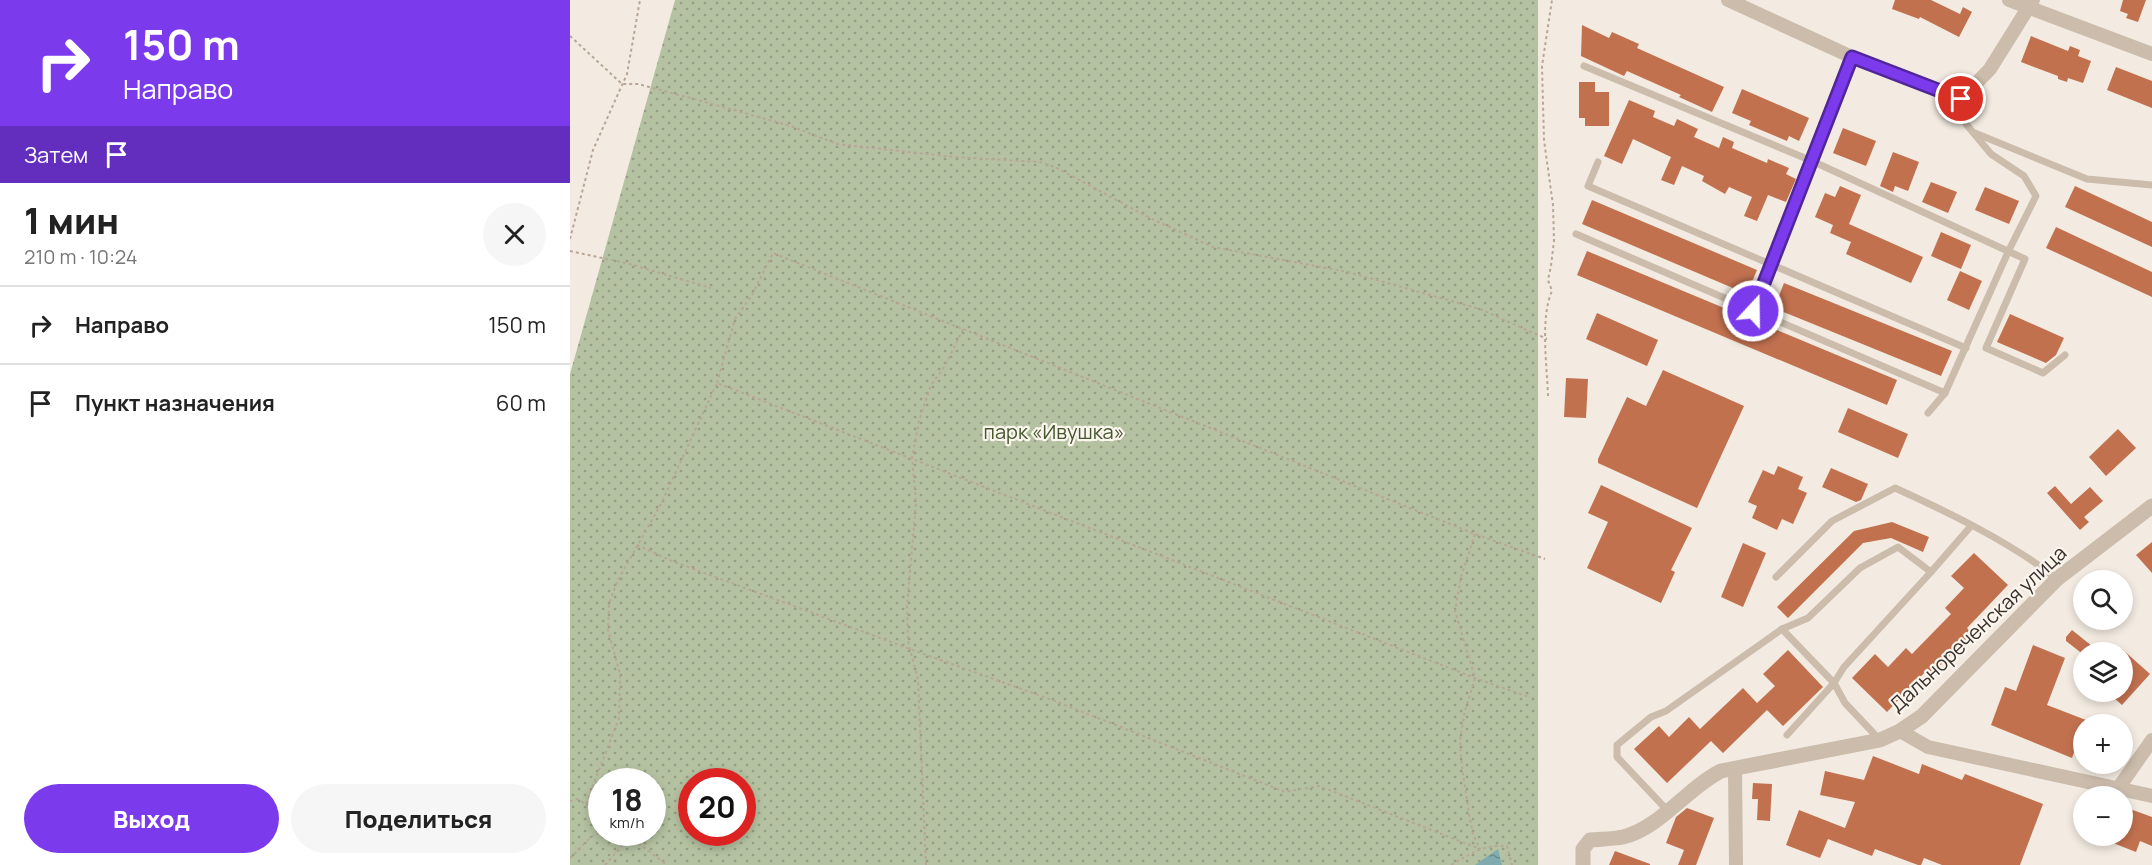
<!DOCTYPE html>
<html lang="ru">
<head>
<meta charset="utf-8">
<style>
	:root { --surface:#fff; --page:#f6f6f6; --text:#222; --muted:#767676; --line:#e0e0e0; --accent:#7c3aed }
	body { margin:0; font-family:Manrope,sans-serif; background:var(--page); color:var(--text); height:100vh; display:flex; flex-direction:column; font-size:22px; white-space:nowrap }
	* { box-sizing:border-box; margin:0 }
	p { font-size:20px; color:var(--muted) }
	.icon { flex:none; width:33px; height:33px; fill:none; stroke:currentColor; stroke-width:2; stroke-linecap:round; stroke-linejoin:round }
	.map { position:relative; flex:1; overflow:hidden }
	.drawer { display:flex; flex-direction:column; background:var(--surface); width:570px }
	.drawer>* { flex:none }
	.banner { background:#7c3aed; color:#fff; overflow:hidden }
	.tools { position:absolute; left:1503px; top:570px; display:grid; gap:12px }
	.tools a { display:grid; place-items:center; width:60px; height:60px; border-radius:50%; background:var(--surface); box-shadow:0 3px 9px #0003; font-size:30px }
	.speed { position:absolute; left:18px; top:768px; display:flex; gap:12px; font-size:30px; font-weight:700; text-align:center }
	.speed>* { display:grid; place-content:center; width:78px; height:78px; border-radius:50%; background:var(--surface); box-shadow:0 3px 9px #0003; line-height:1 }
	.speed small { font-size:15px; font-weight:400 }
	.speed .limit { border:9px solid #d22; background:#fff; color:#111 }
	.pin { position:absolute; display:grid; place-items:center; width:51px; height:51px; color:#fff; margin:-26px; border:3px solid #fff; border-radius:50%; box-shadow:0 2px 6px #0007 }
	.me { position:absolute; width:66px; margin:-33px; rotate:21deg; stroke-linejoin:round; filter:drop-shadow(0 0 4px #0008) }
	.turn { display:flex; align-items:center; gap:21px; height:126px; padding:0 24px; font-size:27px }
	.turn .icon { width:78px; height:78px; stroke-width:2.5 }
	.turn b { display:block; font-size:42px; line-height:51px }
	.then { display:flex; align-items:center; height:57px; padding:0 24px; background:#0003; gap:12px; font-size:22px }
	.round { display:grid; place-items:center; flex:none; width:63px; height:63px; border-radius:32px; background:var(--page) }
	.summary { display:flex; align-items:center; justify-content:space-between; height:102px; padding:0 24px }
	h1 { font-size:36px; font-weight:800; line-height:45px }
	.primary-button { display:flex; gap:12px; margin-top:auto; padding:12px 24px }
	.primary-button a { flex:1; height:69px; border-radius:36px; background:var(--accent); color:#fff; font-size:24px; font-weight:800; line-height:69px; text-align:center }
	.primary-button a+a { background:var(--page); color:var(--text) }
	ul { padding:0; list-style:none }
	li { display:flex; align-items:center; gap:18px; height:78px; padding:0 24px; border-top:2px solid var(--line) }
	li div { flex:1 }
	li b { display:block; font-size:22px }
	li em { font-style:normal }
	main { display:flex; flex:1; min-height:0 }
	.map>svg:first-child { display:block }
	.park { fill:url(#park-dots); fill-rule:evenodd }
	.water { fill:url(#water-ripples) }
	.building { fill:#c2714f }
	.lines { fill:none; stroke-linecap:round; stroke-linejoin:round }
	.path { stroke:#b7a697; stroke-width:2; stroke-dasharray:3 3; stroke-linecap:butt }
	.service { stroke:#cbbcac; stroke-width:7 }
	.minor { stroke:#cbbcac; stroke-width:14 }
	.tertiary { stroke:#cbbcac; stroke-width:15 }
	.route-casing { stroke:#51269a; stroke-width:15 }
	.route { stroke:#7c3aed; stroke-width:10 }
	.labels { text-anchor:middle; stroke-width:4.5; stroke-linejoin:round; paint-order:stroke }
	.park-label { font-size:20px; fill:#46572f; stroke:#faf5ed }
	.street-label { font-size:20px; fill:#39302b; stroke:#faf5ed }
</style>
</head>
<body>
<main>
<section class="drawer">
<div class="banner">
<div class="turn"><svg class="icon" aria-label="right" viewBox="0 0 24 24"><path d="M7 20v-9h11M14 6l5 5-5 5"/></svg><div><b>150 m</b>Направо</div></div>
<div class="then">Затем<svg class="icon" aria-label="arrive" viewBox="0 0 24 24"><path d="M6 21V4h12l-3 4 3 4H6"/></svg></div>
</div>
<div class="summary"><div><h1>1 мин</h1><p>210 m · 10:24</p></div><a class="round"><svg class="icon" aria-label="close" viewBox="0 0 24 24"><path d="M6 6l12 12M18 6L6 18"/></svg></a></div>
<ul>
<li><svg class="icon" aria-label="right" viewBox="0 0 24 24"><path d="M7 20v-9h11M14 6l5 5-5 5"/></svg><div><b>Направо</b></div><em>150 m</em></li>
<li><svg class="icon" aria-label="arrive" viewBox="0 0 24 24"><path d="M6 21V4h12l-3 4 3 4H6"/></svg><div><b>Пункт назначения</b></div><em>60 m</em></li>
</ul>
<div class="primary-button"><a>Выход</a><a>Поделиться</a></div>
</section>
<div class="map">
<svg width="1582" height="865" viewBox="0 0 1582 865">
	<defs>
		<pattern id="park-dots" width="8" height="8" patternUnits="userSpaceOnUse" patternTransform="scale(1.5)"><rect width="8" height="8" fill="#b5c2a1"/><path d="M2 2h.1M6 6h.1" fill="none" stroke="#949e83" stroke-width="1.8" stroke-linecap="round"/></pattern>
		<pattern id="water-ripples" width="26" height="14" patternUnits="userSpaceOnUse" patternTransform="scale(1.5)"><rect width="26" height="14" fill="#80abaf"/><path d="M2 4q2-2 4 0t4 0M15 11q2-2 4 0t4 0" fill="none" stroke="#6a8c8f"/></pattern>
	</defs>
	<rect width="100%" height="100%" fill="#f3ebe1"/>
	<path class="park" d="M105,0H968V865H0V374ZM32,782H82V832H32ZM122,782H172V832H122Z"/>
	<polygon class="water" points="928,849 932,865 905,865"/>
	<g class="building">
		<polygon points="1325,0 1361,0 1390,14 1393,7 1402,12 1389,37 1350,17 1349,19 1322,9"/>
		<polygon points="1553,0 1576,0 1568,22 1556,18 1558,14 1550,11"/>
		<polygon points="1012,25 1039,38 1042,32 1069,44 1067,48 1154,87 1142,112 1109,97 1111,95 1057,71 1054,76 1011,56"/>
		<polygon points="1461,36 1498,51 1500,46 1510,50 1508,56 1521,61 1513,83 1498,78 1497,82 1488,79 1488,76 1451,62"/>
		<polygon points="1546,67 1582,81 1582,108 1537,90"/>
		<polygon points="1009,82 1025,82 1025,92 1039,92 1039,126 1015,126 1015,118 1009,118"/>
		<polygon points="1172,89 1239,118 1229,141 1219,136 1217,141 1179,125 1181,121 1162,113"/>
		<polygon points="1059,100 1085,111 1083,117 1104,126 1107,119 1128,129 1124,137 1149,148 1153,137 1164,142 1162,148 1197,163 1198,159 1219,168 1216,174 1226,179 1216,202 1198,195 1187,221 1174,216 1182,197 1159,187 1155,194 1132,181 1134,176 1112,166 1104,185 1091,180 1101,157 1063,139 1052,164 1034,156"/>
		<polygon points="1273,128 1306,141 1296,166 1263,153"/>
		<polygon points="1323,152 1349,162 1338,191 1325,186 1323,192 1310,186"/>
		<polygon points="1361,182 1387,192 1378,213 1352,202"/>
		<polygon points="1270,186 1291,195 1279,224 1353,257 1341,283 1276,254 1281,242 1260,233 1263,225 1245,217 1255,193 1265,197"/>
		<polygon points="1505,186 1582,222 1582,247 1495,207"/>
		<polygon points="1415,187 1449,201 1439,224 1405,210"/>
		<polygon points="1022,200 1187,270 1177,294 1012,224"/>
		<polygon points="1486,227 1582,272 1582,297 1476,248"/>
		<polygon points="1371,232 1401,245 1391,269 1361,256"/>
		<polygon points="1017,251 1327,380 1317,405 1007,275"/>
		<polygon points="1390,271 1412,281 1399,310 1377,300"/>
		<polygon points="1214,283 1382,351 1371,376 1204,308"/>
		<polygon points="1027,313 1088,340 1077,366 1016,339"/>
		<polygon points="1440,314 1494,338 1486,355 1476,363 1427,342"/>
		<polygon points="1093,370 1174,406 1127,508 1028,463 1028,459 1057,397 1076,406"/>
		<polygon points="996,378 1018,379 1016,418 994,417"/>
		<polygon points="1278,408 1338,434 1328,458 1268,432"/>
		<polygon points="1548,429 1566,448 1536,476 1519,457"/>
		<polygon points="1208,466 1233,477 1228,489 1237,493 1223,524 1212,519 1207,530 1182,518 1187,506 1178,502 1193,470 1204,475"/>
		<polygon points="1261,468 1298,484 1291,500 1286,502 1252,487"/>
		<polygon points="1031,485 1122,528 1101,570 1105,572 1091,603 1017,568 1038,522 1018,513"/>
		<polygon points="1485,486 1501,504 1520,487 1533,501 1514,517 1519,522 1510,530 1477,493"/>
		<polygon points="1322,522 1359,537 1353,552 1321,538 1293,543 1218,618 1207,607 1284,531"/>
		<polygon points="1582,542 1582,573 1566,555"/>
		<polygon points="1173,543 1196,553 1173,607 1151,597"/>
		<polygon points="1404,553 1438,585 1397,628 1402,633 1362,674 1357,670 1317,712 1282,678 1305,654 1318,667 1336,648 1342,654 1381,614 1375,608 1394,588 1381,576"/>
		<polygon points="1502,630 1522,646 1517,652 1514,652 1514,655 1496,641 1496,637"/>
		<polygon points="1463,645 1495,658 1477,705 1516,720 1502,758 1421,725 1435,687 1446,691"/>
		<polygon points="1552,649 1580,674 1552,705 1537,692 1552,692"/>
		<polygon points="1218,650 1253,687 1213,726 1197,710 1153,753 1141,741 1097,783 1064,749 1089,726 1099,737 1119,717 1130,729 1173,688 1187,703 1205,686 1193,674"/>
		<polygon points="1303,756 1349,774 1352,764 1392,780 1395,774 1473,804 1450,865 1372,865 1354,858 1351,865 1348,865 1305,849 1302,856 1258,839 1250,858 1216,845 1229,810 1275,828 1285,802 1250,795 1255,771 1294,780"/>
		<polygon points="1183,783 1202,784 1200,821 1187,820 1188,799 1182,799"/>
		<polygon points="1552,806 1582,817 1582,846 1570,841 1566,852 1525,836 1552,836"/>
		<polygon points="1117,808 1144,818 1126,865 1108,865 1114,850 1096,843 1106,817"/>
		<polygon points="1045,851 1080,864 1080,865 1039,865"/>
	</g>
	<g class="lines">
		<g class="path">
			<polyline points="0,36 52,84 68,84 135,102 221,126 267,144 384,157 470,162 487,168 580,218 643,247 778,272 910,309 977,339"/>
			<polyline points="0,239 23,150 57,74 70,0"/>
			<polyline points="0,251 60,264 141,288"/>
			<polyline points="147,383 165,319 182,295 203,253 905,534 975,559"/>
			<path d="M978,396C977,365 970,318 982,291L978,280L981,266L984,241L983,205L974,140L972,66L982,0"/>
			<polyline points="905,534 891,577 885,611 905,678 895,711 890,740 892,767 899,814 903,834 910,849"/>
			<polyline points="67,545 102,561 340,649 485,701 715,792 749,786 910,849"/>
			<polyline points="0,801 7,799 23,808 32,823"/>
			<polyline points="16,804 49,718 50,674 38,630 39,603 48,580 91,504 147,383 905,678 959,697"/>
			<polyline points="40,832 60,837"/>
			<polyline points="0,858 21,837 32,832"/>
			<polyline points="35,865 60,837 97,865"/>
			<polyline points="356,865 348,680 338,641 337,607 346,502 342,458 349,421 361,385 375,366 393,329"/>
			<path d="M881,865C901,854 913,844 937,846L942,865"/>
		</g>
		<g class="service">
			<polyline points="1014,66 1242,161 1455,259 1416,348 1473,373 1495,355"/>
			<polyline points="1405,133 1517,179 1582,185"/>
			<polyline points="1028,162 1018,186 1396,348"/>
			<polyline points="1006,234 1375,393"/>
			<polyline points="1183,311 1282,57"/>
			<polyline points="1358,413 1375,393 1439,250 1466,196 1454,176 1421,154 1396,124 1391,99"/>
			<path d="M1206,577L1262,521L1325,488C1378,512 1442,543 1487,579"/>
			<polyline points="1212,629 1238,618 1290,568 1328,547 1361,572"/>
			<polyline points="1217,735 1264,683 1274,667 1361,572 1401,526"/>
			<polyline points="1097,810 1047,757 1047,745 1081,717 1096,711 1212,629 1264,683 1275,703 1309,739"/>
		</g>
		<g class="minor">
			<polyline points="1158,0 1282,57 1391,99 1420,69 1463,0"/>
			<polyline points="1439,0 1582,54"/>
			<polyline points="1330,731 1358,747 1582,796"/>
			<polyline points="1165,769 1166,865"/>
			<polyline points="1547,790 1582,740"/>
		</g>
		<path class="tertiary" d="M1013,865V849L1020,840C1031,839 1043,839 1053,837C1090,828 1117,788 1151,771L1310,740L1330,731L1352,716L1487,579L1582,506"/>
	</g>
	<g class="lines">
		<g class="route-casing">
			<polyline id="route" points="1183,311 1282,57 1391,99"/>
		</g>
		<use href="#route" class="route"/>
	</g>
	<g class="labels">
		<g class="park-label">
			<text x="484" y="439">парк «Ивушка»</text>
		</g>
		<g class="street-label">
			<text transform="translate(1408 629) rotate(-43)" y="7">Дальнореченская улица</text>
		</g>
	</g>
</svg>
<div class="tools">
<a><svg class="icon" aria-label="search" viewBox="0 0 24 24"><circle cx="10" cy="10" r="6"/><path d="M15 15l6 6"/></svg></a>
<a><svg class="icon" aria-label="layers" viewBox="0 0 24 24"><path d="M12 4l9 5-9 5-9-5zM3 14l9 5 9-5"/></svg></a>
<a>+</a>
<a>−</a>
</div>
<div class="speed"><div>18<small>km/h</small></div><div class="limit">20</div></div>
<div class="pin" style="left:1391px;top:99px;background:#d93025"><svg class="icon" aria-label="arrive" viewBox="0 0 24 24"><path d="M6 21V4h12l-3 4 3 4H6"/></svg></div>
<svg class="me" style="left:1183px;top:311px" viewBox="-20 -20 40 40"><circle r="17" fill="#7c3aed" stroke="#fff" stroke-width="3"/><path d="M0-11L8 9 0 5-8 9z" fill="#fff"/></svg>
</div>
</main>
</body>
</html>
